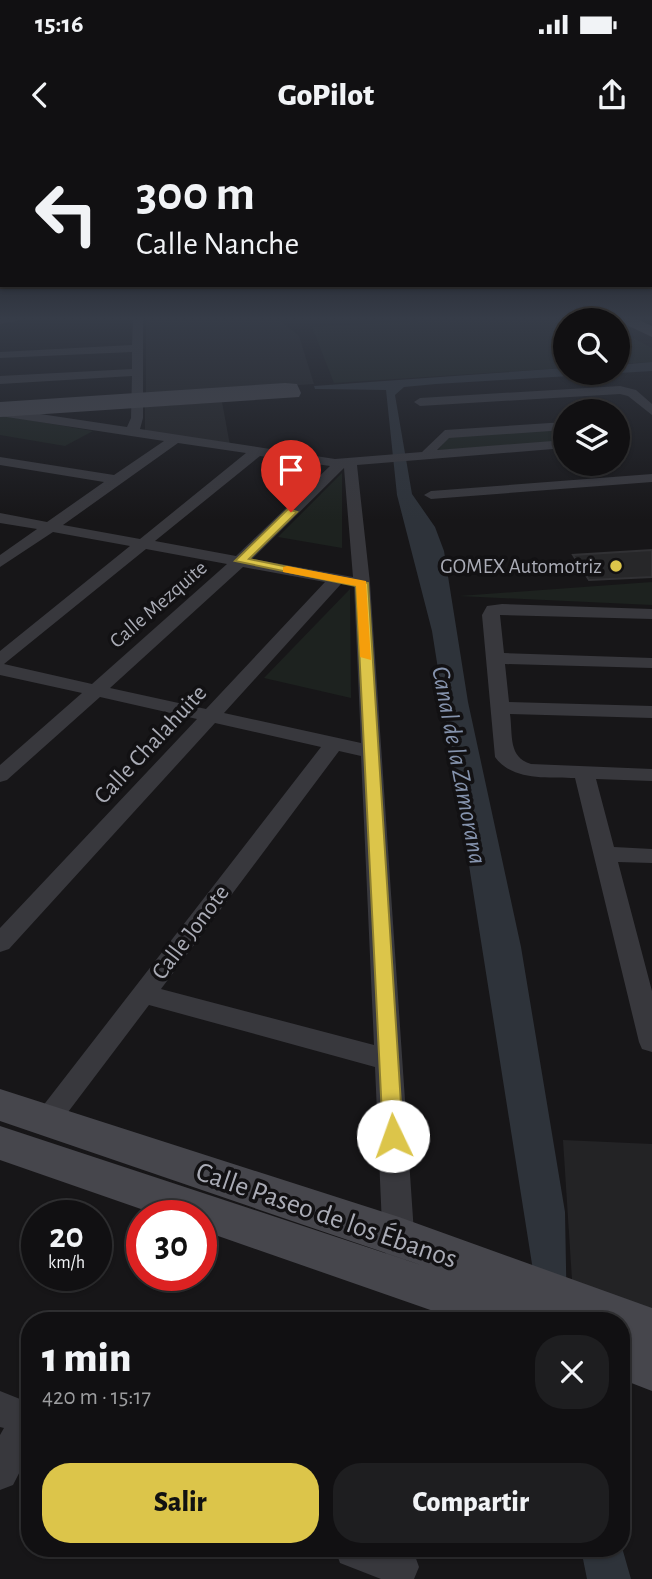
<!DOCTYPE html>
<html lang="es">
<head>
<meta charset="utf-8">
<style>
	:root { --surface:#111012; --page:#1e1e20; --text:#f1f3f6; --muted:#9c9d9f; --line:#303032; --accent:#dcc54a }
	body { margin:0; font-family:"Alegreya Sans",sans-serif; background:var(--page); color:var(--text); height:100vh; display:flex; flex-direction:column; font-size:26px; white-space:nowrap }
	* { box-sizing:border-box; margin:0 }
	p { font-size:23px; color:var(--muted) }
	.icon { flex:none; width:38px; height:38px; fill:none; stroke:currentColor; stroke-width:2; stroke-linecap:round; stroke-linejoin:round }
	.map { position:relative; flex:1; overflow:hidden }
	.sheet { position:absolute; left:21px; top:1172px; width:609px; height:245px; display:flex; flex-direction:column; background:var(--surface); border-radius:28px; box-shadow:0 2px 5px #0004,0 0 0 2px var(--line) }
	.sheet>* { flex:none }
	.guide { position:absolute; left:0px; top:0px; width:653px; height:147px; box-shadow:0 2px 5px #0004,0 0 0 2px var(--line); background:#111012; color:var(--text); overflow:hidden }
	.controls { position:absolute; left:553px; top:168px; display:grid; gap:14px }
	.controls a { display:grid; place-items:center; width:77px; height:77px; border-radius:50%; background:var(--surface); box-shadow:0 2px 5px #0004,0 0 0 2px var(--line); font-size:35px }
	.speed { position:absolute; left:21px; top:1060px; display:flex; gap:14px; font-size:35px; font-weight:700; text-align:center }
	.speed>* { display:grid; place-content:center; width:91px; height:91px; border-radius:50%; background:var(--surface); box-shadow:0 2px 5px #0004,0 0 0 2px var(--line); line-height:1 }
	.speed small { font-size:18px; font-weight:400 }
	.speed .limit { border:10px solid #d22; background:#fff; color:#111 }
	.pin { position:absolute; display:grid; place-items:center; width:60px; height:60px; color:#fff; margin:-72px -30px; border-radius:50% 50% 50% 0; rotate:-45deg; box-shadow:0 0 7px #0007 }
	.pin .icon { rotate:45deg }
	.me { position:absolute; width:77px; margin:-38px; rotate:357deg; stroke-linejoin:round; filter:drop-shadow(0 0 5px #0008) }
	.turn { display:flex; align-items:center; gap:24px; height:147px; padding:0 21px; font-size:32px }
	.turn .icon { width:91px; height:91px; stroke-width:2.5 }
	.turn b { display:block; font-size:49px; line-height:60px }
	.round { display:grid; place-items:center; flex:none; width:74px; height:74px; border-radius:28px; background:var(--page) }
	.headline { display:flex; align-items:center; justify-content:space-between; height:119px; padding:0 21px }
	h1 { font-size:42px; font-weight:800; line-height:52px }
	.cta { display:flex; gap:14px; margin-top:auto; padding:14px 21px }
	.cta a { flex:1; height:80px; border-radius:28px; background:var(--accent); color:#111; font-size:28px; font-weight:800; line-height:80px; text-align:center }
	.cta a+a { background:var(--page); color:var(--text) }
	.status { display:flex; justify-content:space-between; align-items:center; height:49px; padding:0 35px; background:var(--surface); direction:ltr }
	.status svg { height:19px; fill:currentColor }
	header { display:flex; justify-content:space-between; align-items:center; height:91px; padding:0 21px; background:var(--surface); font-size:32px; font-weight:800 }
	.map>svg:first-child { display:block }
	.built { fill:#232325 }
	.green { fill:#1d221f }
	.water { fill:#2e333a }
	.building { fill:#272729; stroke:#313134; stroke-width:2 }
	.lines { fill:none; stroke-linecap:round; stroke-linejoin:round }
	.street { fill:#38383d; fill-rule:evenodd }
	.secondary { fill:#46464c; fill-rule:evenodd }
	.primary { fill:#54545b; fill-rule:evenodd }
	.route { fill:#dcc54a; stroke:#8f8030; stroke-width:2 }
	.slow { fill:#f59e0b }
	.poi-dot { fill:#dcc54a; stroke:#121113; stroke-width:2.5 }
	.labels { text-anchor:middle; stroke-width:7; stroke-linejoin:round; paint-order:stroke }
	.far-poi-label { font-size:21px; fill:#aaacb6; stroke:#121113; text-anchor:end }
	.far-street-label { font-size:21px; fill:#aaacb6; stroke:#121113 }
	.street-label { font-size:24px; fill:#aaacb6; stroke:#121113 }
	.water-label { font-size:26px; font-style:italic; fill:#8593ad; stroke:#121113 }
	.near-street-label { font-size:28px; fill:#aaacb6; stroke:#121113 }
</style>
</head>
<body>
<div class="status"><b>15:16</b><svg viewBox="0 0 49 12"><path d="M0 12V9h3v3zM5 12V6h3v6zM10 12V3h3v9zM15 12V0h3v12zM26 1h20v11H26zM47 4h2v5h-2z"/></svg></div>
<header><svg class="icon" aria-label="back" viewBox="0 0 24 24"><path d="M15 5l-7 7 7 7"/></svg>GoPilot<svg class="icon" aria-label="share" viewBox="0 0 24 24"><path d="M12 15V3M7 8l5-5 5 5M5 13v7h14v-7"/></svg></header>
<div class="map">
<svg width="652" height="1439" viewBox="0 0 652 1439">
	<rect width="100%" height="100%" fill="#171618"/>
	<g class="built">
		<polygon points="146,178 277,178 299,196 314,244 146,255"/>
		<polygon points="222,262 230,305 145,293 145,267"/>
		<polygon points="563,1000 652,1004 652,1169 572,1140"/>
	</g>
	<g class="green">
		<polygon points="474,178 598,180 565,180 565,228 334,243 312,187"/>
		<polygon points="618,190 652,208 652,222 618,224"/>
		<polygon points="0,275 93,291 65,306 0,295"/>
		<polygon points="565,289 565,302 438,310 449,296"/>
		<polygon points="342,333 342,408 278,397"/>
		<polygon points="652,442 652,465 459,456"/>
		<polygon points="350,449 351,558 264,538"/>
	</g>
	<g class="water">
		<polygon points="652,222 652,231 436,244 404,247 395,255 412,354 435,387 444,411 468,562 521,807 565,1072 567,1181 541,1181 432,491 397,355 386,250 315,249 314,246 565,228 565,233 618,233 618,225"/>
		<polygon points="621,1404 631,1439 587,1439 581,1409 621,1409"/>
	</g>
	<polygon class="building" points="652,410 652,437 589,440 573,415"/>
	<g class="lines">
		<g class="street">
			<polygon points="0,178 31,178 0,184"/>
			<path d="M133,178H143V278L140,289L335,319L422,312L445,290L565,282V290L449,298L437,310L565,300V308L357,325L370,443L415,1108L410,1118L399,1122L388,1118L383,1108L375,927L149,865L56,988L46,992L36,988L32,980L321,607L215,583L9,809L0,812V788L197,579L100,557L7,640L0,642V625L82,553L0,535V511L130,406L53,392L0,427V415L37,389L0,383V373L47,382L104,342L0,325V317L114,335L164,301L0,276V263L7,269L127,287L131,278L132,236L0,244V236L132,229V212L0,218V212L132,205ZM178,303L246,313L140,399L63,385ZM260,316L330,326L236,416L155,401ZM344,328L353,437L252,419ZM146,409L227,424L92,544L4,524ZM243,427L325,442L206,569L110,548ZM341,444L354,445L361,603L224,573ZM339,611L361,616L374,905L161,849Z"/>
			<polygon points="620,246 636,250 652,264 652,275 628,256 620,254 420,266 414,262 420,258"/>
			<polygon points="652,334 652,342 431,359 424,355 431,351"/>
			<path d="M502,464L652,469V479L500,475L504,513L652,518V528L505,524L509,562L652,566V578L510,574C513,596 508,617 531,624L652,629V641L596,639L614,707L652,709V723L618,722L652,851V912L642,909L639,902L575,638C548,637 512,641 495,617L482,475L487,466Z"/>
			<polygon points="0,1251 30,1263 30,1312 13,1345 0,1350 0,1295 4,1288 0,1287"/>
			<polygon points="335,1409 403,1409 414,1413 419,1427 414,1439 381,1439 340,1423"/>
		</g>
		<g class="secondary">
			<polygon points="285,243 297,244 301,253 299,257 0,277 0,262"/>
			<polygon points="0,949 399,1077 652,1168 652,1251 621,1239 621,1181 570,1181 543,1171 547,1181 462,1181 201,1090 201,1076 161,1076 0,1020 0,986 421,1125 0,981"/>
		</g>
		<polygon class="primary" points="612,178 635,178 652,186 652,197"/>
	</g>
	<linearGradient id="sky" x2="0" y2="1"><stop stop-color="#0d0c0d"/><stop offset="0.47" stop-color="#363c48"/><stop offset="1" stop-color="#363c48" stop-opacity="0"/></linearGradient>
	<rect width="652" height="380" fill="url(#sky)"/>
	<polygon class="route" points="288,369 297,372 249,419 368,443 403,996 400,1002 393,1005 386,1002 383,996 356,446 235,421"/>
	<polygon class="slow" points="287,426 366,441 371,520 360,517 356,446 283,432 283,427"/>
	<circle class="poi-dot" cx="616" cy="426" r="7"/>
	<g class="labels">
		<g class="far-poi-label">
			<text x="602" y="433">GOMEX Automotriz</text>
		</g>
		<g class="far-street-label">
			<text transform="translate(158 464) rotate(-41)" y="7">Calle Mezquite</text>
		</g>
		<g class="street-label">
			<text transform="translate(150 604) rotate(-47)" y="8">Calle Chalahuite</text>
			<text transform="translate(190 792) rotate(-53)" y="8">Calle Jonote</text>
		</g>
		<g class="water-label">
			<text transform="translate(460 625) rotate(79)" y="9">Canal de la Zamorana</text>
		</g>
		<g class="near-street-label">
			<text transform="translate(327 1074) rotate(19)" y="10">Calle Paseo de los Ébanos</text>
		</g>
	</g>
</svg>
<div class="controls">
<a><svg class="icon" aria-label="search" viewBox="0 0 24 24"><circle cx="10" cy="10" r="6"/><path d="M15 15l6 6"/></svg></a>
<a><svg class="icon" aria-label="layers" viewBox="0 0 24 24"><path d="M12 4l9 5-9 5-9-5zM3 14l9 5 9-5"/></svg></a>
</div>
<div class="speed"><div>20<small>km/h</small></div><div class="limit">30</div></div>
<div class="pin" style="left:291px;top:372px;background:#d93025"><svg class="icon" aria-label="arrive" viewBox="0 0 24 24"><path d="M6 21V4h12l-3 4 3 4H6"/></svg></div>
<svg class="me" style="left:393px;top:996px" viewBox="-20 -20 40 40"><circle r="19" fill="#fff"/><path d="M0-13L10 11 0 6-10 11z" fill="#dcc54a"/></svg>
<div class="guide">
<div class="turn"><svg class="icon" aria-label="left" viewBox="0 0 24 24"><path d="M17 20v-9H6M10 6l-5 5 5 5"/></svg><div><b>300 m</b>Calle Nanche</div></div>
</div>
<section class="sheet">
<div class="headline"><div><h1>1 min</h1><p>420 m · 15:17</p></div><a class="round"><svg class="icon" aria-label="close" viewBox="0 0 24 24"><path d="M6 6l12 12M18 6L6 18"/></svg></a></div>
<div class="cta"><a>Salir</a><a>Compartir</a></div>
</section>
</div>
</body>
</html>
